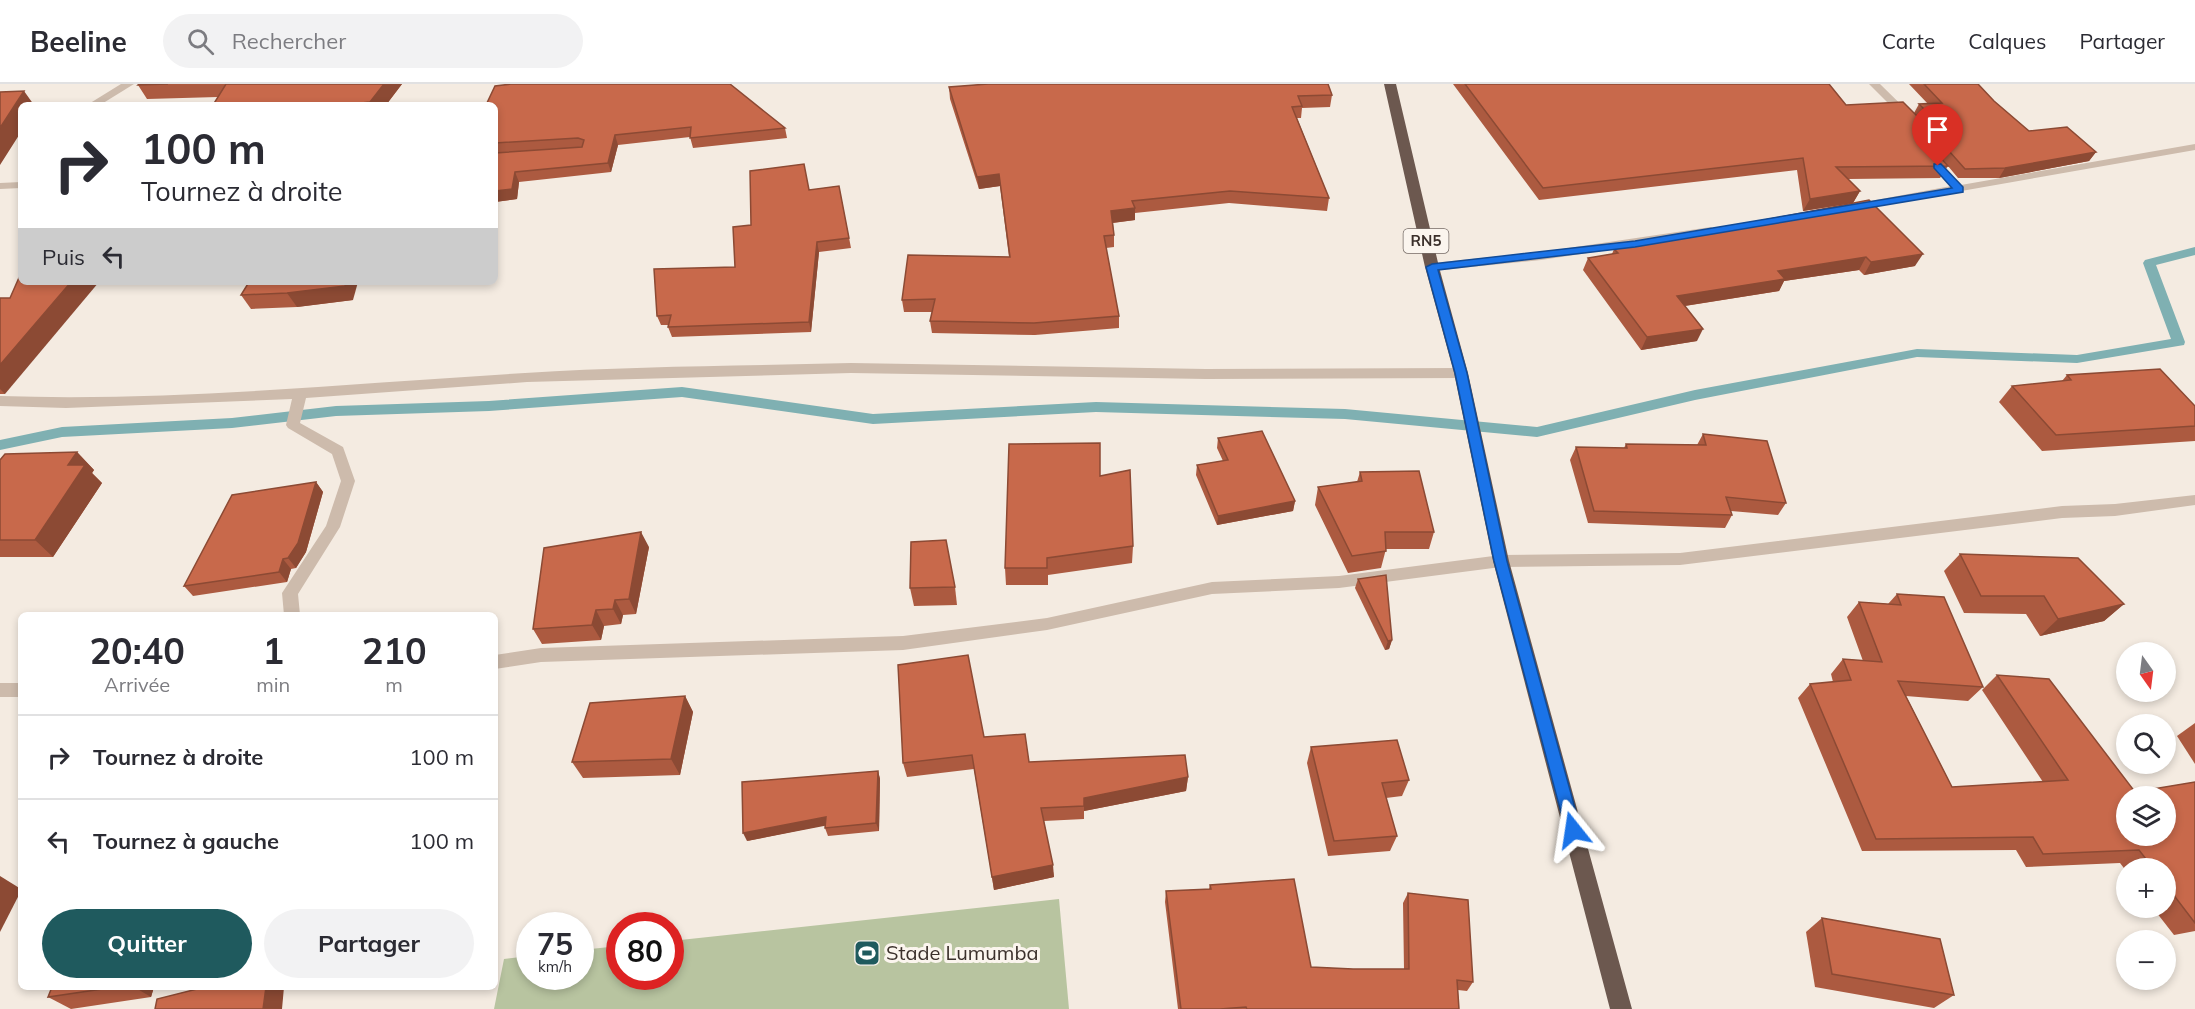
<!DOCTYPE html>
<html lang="fr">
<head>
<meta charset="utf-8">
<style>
	:root { --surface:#fff; --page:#f2f2f3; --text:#2b2b33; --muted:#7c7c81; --line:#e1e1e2; --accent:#1f5a5e }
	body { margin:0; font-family:Mulish,sans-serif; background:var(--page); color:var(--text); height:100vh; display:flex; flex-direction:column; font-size:22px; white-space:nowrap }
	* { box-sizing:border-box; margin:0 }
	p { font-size:20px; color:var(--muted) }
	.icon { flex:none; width:33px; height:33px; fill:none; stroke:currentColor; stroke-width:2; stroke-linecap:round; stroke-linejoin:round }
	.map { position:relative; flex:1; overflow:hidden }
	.details { position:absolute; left:18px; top:528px; width:480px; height:378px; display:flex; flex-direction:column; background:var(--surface); border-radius:9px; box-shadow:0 3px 9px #0003 }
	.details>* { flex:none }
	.guide { position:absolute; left:18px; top:18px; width:480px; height:183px; border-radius:9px; box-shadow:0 3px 9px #0003; background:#fff; color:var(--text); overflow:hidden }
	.needle { width:39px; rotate:166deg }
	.fabs { position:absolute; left:2116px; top:558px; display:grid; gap:12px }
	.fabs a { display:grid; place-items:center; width:60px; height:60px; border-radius:50%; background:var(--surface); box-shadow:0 3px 9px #0003; font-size:30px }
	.speed { position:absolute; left:516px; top:828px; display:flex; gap:12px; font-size:30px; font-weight:700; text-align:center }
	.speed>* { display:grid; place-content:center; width:78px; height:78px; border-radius:50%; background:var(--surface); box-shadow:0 3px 9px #0003; line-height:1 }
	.speed small { font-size:15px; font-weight:400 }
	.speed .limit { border:9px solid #d22; background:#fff; color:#111 }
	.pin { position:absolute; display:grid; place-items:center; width:51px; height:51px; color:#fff; margin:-62px -26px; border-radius:50% 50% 50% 0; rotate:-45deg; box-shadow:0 0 6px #0007 }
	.pin .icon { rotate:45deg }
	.me { position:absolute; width:66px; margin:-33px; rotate:345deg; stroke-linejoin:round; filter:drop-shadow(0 0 4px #0008) }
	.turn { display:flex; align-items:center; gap:21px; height:126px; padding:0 24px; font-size:27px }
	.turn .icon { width:78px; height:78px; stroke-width:2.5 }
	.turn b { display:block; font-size:42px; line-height:51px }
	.then { display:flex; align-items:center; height:57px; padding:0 24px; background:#0003; gap:12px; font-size:22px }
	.eta { display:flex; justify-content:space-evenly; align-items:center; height:102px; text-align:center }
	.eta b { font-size:36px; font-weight:700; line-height:42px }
	.primary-button { display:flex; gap:12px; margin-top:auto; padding:12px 24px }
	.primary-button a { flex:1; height:69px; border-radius:36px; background:var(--accent); color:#fff; font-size:24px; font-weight:700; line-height:69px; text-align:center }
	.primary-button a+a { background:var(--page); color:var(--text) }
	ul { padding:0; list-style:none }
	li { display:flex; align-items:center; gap:18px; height:84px; padding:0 24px; border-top:2px solid var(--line) }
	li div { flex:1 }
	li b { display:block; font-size:22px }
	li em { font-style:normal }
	header { display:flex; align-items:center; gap:36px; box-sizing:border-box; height:84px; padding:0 30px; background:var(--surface); border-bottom:2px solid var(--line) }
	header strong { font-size:28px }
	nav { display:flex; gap:33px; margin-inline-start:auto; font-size:21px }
	.search { width:420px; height:54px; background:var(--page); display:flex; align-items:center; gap:15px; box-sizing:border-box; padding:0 21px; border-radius:33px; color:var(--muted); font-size:22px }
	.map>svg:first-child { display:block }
	.green { fill:#b8c4a0 }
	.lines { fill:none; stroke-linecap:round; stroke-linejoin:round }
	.stream { fill:#7fb0b2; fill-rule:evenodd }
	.minor { fill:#cdbbac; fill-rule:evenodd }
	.trunk { fill:#6c584f; fill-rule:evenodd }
	.wall { fill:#ac5a40; fill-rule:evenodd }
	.shaded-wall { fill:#8c4a34 }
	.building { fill:#c8694b; stroke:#8c4a34; stroke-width:1.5; fill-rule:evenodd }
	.route { fill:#1a73e8; stroke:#114b97; stroke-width:1.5 }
	.labels { text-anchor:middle; stroke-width:6; stroke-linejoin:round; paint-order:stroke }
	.shield { fill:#fbf5ee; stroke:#756b66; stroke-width:1.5 }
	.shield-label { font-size:15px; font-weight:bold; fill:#3b302b }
	.near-poi-label { font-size:20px; fill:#3b302b; stroke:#fbf5ee; text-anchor:start }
</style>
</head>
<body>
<header>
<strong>Beeline</strong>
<div class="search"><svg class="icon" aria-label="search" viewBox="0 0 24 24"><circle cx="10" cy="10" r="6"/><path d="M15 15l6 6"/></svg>Rechercher</div>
<nav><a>Carte</a><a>Calques</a><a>Partager</a></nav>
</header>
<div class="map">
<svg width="2195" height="925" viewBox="0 0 2195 925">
	<rect width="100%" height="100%" fill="#f4ebe1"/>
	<polygon class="green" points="1059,815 1069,925 494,925 504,875 529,872 530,892 580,892 581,866 619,862 620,892 670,892 671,857"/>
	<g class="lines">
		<polygon class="stream" points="2195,163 2195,171 2156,181 2185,258 2184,261 2077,279 1917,273 1695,316 1537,353 1345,335 1096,328 873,340 682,313 489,327 336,332 232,344 62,353 0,366 0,356 62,343 232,334 336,322 489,317 682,303 873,330 1096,318 1345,325 1537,343 1695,306 1917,265 2077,271 2171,255 2143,179 2145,176"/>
		<g class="minor">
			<polygon points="121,0 134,0 100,21 87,21"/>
			<polygon points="1869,0 1880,0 1932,51 1933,69 1961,101 2195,60 2195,66 1853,126 1847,123 1849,121 1951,102 1921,70 1923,54"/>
			<polygon points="21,98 21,104 0,105 0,99"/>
			<polygon points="1711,143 1717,147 1715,150 1541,176 1432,187 1426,183 1432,179 1541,168"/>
			<path d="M851,279L1206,285L1461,284L1468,289L1461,294L1206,295L851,289L527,298L306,314L300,339L343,363L355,397L340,443L298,510L300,531H284L282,509L326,442L341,397L332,370L288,344L286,341L292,315L66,324L0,322V312C175,318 350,299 525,289C633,282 742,282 851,279Z"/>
			<polygon points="2195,411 2195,421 2115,432 2062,434 1680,481 1501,483 1339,504 1212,510 1047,546 903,566 541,578 495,585 495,571 541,564 903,552 1047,534 1212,498 1339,492 1501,471 1680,469 2062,422 2115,420"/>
			<rect x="0" y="599" width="21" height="14"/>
		</g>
		<polygon class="trunk" points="1384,0 1396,0 1439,183 1468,289 1509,477 1632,925 1610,925 1493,477 1454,289 1425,183"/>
	</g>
	<g class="wall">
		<polygon points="139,0 402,0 386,21 213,21 218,13 147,15 138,1"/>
		<polygon points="986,0 1328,0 1332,11 1330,23 1302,24 1301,34 1297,34 1329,114 1327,127 1229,119 1135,129 1135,136 1113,139 1114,151 1114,163 1106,164 1119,232 1119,244 1035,251 932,249 930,237 932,228 904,228 902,216 1009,173 1000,102 979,105 950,15 949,3"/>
		<path d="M1453,0H1829L1846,21L1914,29L1919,20H1928L1909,0H1978L1994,17L2029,47L2096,68L2089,77L1999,94H1958L1948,82L1940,94L1848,95L1860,107L1853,119L1803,127L1797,86L1539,116ZM1928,44L1934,49L1935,68L1927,59Z"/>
		<polygon points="495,21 785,44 787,54 693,64 690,53 618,61 611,88 519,98 517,115 495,118"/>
		<polygon points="839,102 851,164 819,168 811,248 672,253 668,243 669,241 661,241 657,232 735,183 751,141 809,106"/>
		<polygon points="1869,116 1915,182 1864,191 1859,186 1784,197 1779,207 1685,222 1697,257 1641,266 1583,186 1588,174 1612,170 1614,165"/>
		<polygon points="249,198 353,216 297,223 251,225 241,211"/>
		<polygon points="0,214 5,310 0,310"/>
		<polygon points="2067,291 2195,322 2195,357 2042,367 1999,318 2012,302 2062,297"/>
		<polygon points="1703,350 1786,419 1778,431 1731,427 1732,431 1725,444 1588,439 1570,376 1576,363 1624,364 1626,360 1697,361"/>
		<polygon points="1218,354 1295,417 1293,427 1217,441 1196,391 1197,381 1223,377 1217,364"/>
		<polygon points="77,368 94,386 92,389 102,399 53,473 0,473 0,376"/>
		<polygon points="1360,388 1434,448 1429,465 1386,465 1381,484 1348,489 1315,421 1318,403 1357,398"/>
		<polygon points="1100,392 1133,462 1132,479 1048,491 1048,501 1006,501 1005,484"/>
		<polygon points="316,398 323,408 306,468 296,484 291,485 287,498 193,512 184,502"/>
		<polygon points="649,463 636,530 623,531 621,540 604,542 601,556 542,560 533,545"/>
		<polygon points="1960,470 2124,520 2104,537 2040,552 2026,530 1964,529 1944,487"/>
		<polygon points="1358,495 1392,556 1389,565 1385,566 1355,504"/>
		<polygon points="955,503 957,521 914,522 910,504"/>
		<polygon points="1897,510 1983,603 1968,617 1906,612 1952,703 2043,698 1982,606 1997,591 2135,708 2195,698 2195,847 2174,851 2153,824 2166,824 2166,784 2127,784 2127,788 2120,779 2026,783 2016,766 1862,767 1798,614 1810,600 1833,598 1831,590 1843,575 1863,577 1847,533 1859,518 1888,520"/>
		<polygon points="685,612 693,628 680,691 583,694 572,678"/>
		<polygon points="2195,639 2195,680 2177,652"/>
		<polygon points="984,653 1029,678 1188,693 1186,707 1084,727 1084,735 1044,737 1054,793 994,806 974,685 907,693 903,679"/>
		<polygon points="1311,663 1409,696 1402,712 1386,714 1397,752 1390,767 1328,772 1307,679"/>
		<polygon points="878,687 880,695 879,747 828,752 825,744 825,741 747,757"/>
		<polygon points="1210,801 1311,883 1353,885 1404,885 1403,819 1408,809 1473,898 1467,907 1458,906 1459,925 1178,925 1165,818 1166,807 1209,805"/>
		<polygon points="1822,834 1954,911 1934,924 1815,903 1806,848"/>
		<polygon points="52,903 154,903 151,913 71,925 48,913"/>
	</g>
	<g class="shaded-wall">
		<polygon points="384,0 402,0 386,21 371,21 370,18"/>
		<polygon points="24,7 34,21 21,21 21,48 0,81 0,44"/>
		<polygon points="615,51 618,61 611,88 608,79"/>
		<polygon points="2096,68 2089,77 1999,94 2005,84"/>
		<polygon points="515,88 519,98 517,115 495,118 495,107"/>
		<polygon points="999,90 1000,102 979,105 977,93"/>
		<polygon points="1860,107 1853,119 1803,127 1810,115"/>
		<polygon points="1135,124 1135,136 1111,139 1111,127"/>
		<polygon points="817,158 819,168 811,248 809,238"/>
		<polygon points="1923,170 1915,182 1864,191 1871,178"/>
		<polygon points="1866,173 1859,186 1784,197 1779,207 1671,224 1677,212 1778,187"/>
		<polygon points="71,198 99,198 5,310 0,305 0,281"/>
		<polygon points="346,198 358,198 353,216 297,223 287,209"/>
		<polygon points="1703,245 1697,257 1641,266 1647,253"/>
		<polygon points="77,368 94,386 92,389 102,399 53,473 35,456 68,381"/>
		<polygon points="316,398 323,408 306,468 296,484 288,474"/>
		<polygon points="1295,417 1293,427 1217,441 1218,432"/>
		<polygon points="641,448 649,463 636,530 629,515"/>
		<polygon points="283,475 291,485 287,498 279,488"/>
		<polygon points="615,516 623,531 621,540 613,525"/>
		<polygon points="2124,520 2104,537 2040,552 2058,535"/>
		<polygon points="596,526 604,542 601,556 592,541"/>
		<polygon points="1392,556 1389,565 1385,566 1388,557"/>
		<polygon points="685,612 693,628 680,691 671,675"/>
		<polygon points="878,687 880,695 879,747 876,739"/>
		<polygon points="1188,693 1186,707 1084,727 1084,714"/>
		<polygon points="826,733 829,741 747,757 743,749"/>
		<polygon points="1053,781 1054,793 994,806 992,793"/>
		<polygon points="0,792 21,805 21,807 0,848"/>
		<polygon points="134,903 154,903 151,913"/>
		<polygon points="266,903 284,903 282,925 263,925"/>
	</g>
	<g class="building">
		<polygon points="139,0 168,0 138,1"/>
		<polygon points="226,0 384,0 370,18 343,21 213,21"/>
		<polygon points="511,0 730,0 785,44 690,54 691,43 615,51 608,79 515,88 512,105 495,107 495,69 582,63 584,56 578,54 495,59 495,21 486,21 495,2"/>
		<polygon points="988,0 1328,0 1332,11 1298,12 1302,22 1292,23 1329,114 1230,107 1132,117 1135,124 1111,127 1114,151 1104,152 1119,232 1034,239 930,237 935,215 902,216 908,171 1010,173 999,90 977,93 949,3"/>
		<polygon points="1465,0 1829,0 1846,21 1903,18 1928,43 1927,59 1948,82 1836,83 1860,107 1810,115 1803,74 1543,104"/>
		<polygon points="1924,0 1978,0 1994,17 2029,47 2067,43 2096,68 2005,84 1965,85 1941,58 1939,40 1919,20 1942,19"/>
		<polygon points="24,7 0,44 0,8"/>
		<polygon points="804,80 809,106 839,102 849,154 817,158 809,238 668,243 671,231 657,232 654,185 735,183 733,143 751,141 750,87"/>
		<polygon points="1869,116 1923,170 1871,178 1866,173 1778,187 1785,195 1677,212 1703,245 1647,253 1588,174 1618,169 1614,165"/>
		<polygon points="21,189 21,198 71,198 0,281 0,214 10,214"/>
		<polygon points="249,198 346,198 345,202 287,209 241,211"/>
		<polygon points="2160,285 2195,322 2195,342 2056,351 2012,302 2071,296 2067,291"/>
		<polygon points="1262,347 1295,417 1218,432 1197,381 1228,376 1218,354"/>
		<polygon points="1703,350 1767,357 1786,419 1726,413 1732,431 1594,427 1576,363 1627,364 1626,360 1706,361"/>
		<polygon points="1100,359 1100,392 1130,386 1133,462 1047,474 1047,484 1005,484 1009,360"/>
		<polygon points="77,368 68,381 85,381 35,456 0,456 0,376 5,370"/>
		<polygon points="1419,387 1434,448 1385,448 1386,467 1352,472 1318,403 1362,397 1360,388"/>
		<polygon points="316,398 298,459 288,474 283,475 279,488 184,502 232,411"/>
		<polygon points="641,448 629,515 615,516 613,525 596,526 592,541 533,545 544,464"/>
		<polygon points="946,456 955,503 910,504 911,458"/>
		<polygon points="1960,470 2078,474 2124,520 2058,535 2044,512 1981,512"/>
		<polygon points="1386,491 1392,556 1388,557 1358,495"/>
		<path d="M1897,510L1944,513L1983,603L1898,597L1952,703L2068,696L1997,591L2049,595L2135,708L2195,698V839L2166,801V784H2153L2139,766L2043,770L2033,753L1876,755L1810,600L1851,596L1843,575L1882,578L1859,518L1901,521ZM2127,712H2166V752H2127Z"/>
		<polygon points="968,571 984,653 1025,650 1029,678 1185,671 1188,693 1084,714 1084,722 1041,724 1053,781 992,793 972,671 903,679 898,581"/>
		<polygon points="685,612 671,675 572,678 590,619"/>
		<polygon points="1397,656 1409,696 1382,699 1397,752 1334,757 1311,663"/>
		<polygon points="878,687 876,739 825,744 826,733 743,749 742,698"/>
		<polygon points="1294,795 1311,883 1353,885 1409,885 1408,809 1468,816 1473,898 1457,896 1459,925 1247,925 1246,923 1220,925 1181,925 1166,807 1211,805 1210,801"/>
		<polygon points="1822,834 1940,855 1954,911 1832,890"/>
		<polygon points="52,903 116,903 48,913"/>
		<polygon points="205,903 266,903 263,925 155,925 157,915"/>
	</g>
	<polygon class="route" points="1934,80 1941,80 1963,103 1963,108 1635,163 1438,186 1467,289 1507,477 1581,746 1579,751 1573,753 1567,751 1494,477 1455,289 1426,183 1432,180 1635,157 1952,104 1934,84"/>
	<defs>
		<g id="stadium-square" transform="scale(1.35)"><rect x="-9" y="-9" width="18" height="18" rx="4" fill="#1f5a5e" stroke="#fbf5ee"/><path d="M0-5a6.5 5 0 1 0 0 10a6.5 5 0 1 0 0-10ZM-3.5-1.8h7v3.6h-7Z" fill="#fff"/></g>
	</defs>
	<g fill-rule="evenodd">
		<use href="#stadium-square" x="867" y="869"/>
	</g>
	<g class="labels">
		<rect class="shield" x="1403.5" y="145" width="45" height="24" rx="4.5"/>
		<g class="shield-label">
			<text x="1426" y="162">RN5</text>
		</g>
		<g class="near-poi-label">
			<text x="886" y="876">Stade Lumumba</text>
		</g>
	</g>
</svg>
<div class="fabs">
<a><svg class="needle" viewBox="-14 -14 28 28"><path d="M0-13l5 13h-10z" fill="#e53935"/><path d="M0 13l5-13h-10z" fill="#7c7c81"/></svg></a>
<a><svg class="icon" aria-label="search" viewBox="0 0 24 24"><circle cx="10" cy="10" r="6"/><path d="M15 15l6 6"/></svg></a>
<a><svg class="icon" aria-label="layers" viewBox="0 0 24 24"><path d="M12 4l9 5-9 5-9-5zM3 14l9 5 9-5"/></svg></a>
<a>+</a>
<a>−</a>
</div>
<div class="speed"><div>75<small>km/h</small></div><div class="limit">80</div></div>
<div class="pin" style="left:1938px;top:82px;background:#d93025"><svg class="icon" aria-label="arrive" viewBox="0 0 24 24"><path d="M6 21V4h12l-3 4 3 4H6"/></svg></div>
<svg class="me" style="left:1573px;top:746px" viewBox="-20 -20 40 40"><path d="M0-17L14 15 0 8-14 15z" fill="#1a73e8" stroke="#fff" stroke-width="4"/></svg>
<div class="guide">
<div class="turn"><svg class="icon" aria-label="right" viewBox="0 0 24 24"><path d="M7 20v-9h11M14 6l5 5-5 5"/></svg><div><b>100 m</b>Tournez à droite</div></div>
<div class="then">Puis<svg class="icon" aria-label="left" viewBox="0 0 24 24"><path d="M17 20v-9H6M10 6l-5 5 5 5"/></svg></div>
</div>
<section class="details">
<div class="eta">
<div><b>20:40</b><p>Arrivée</p></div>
<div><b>1</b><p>min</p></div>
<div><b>210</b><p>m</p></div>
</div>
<ul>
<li><svg class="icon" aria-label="right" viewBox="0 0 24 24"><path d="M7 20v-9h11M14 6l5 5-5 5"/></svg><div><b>Tournez à droite</b></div><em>100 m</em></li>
<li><svg class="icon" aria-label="left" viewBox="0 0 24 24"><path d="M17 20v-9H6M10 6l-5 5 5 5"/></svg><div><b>Tournez à gauche</b></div><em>100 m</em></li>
</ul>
<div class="primary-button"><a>Quitter</a><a>Partager</a></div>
</section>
</div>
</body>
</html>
